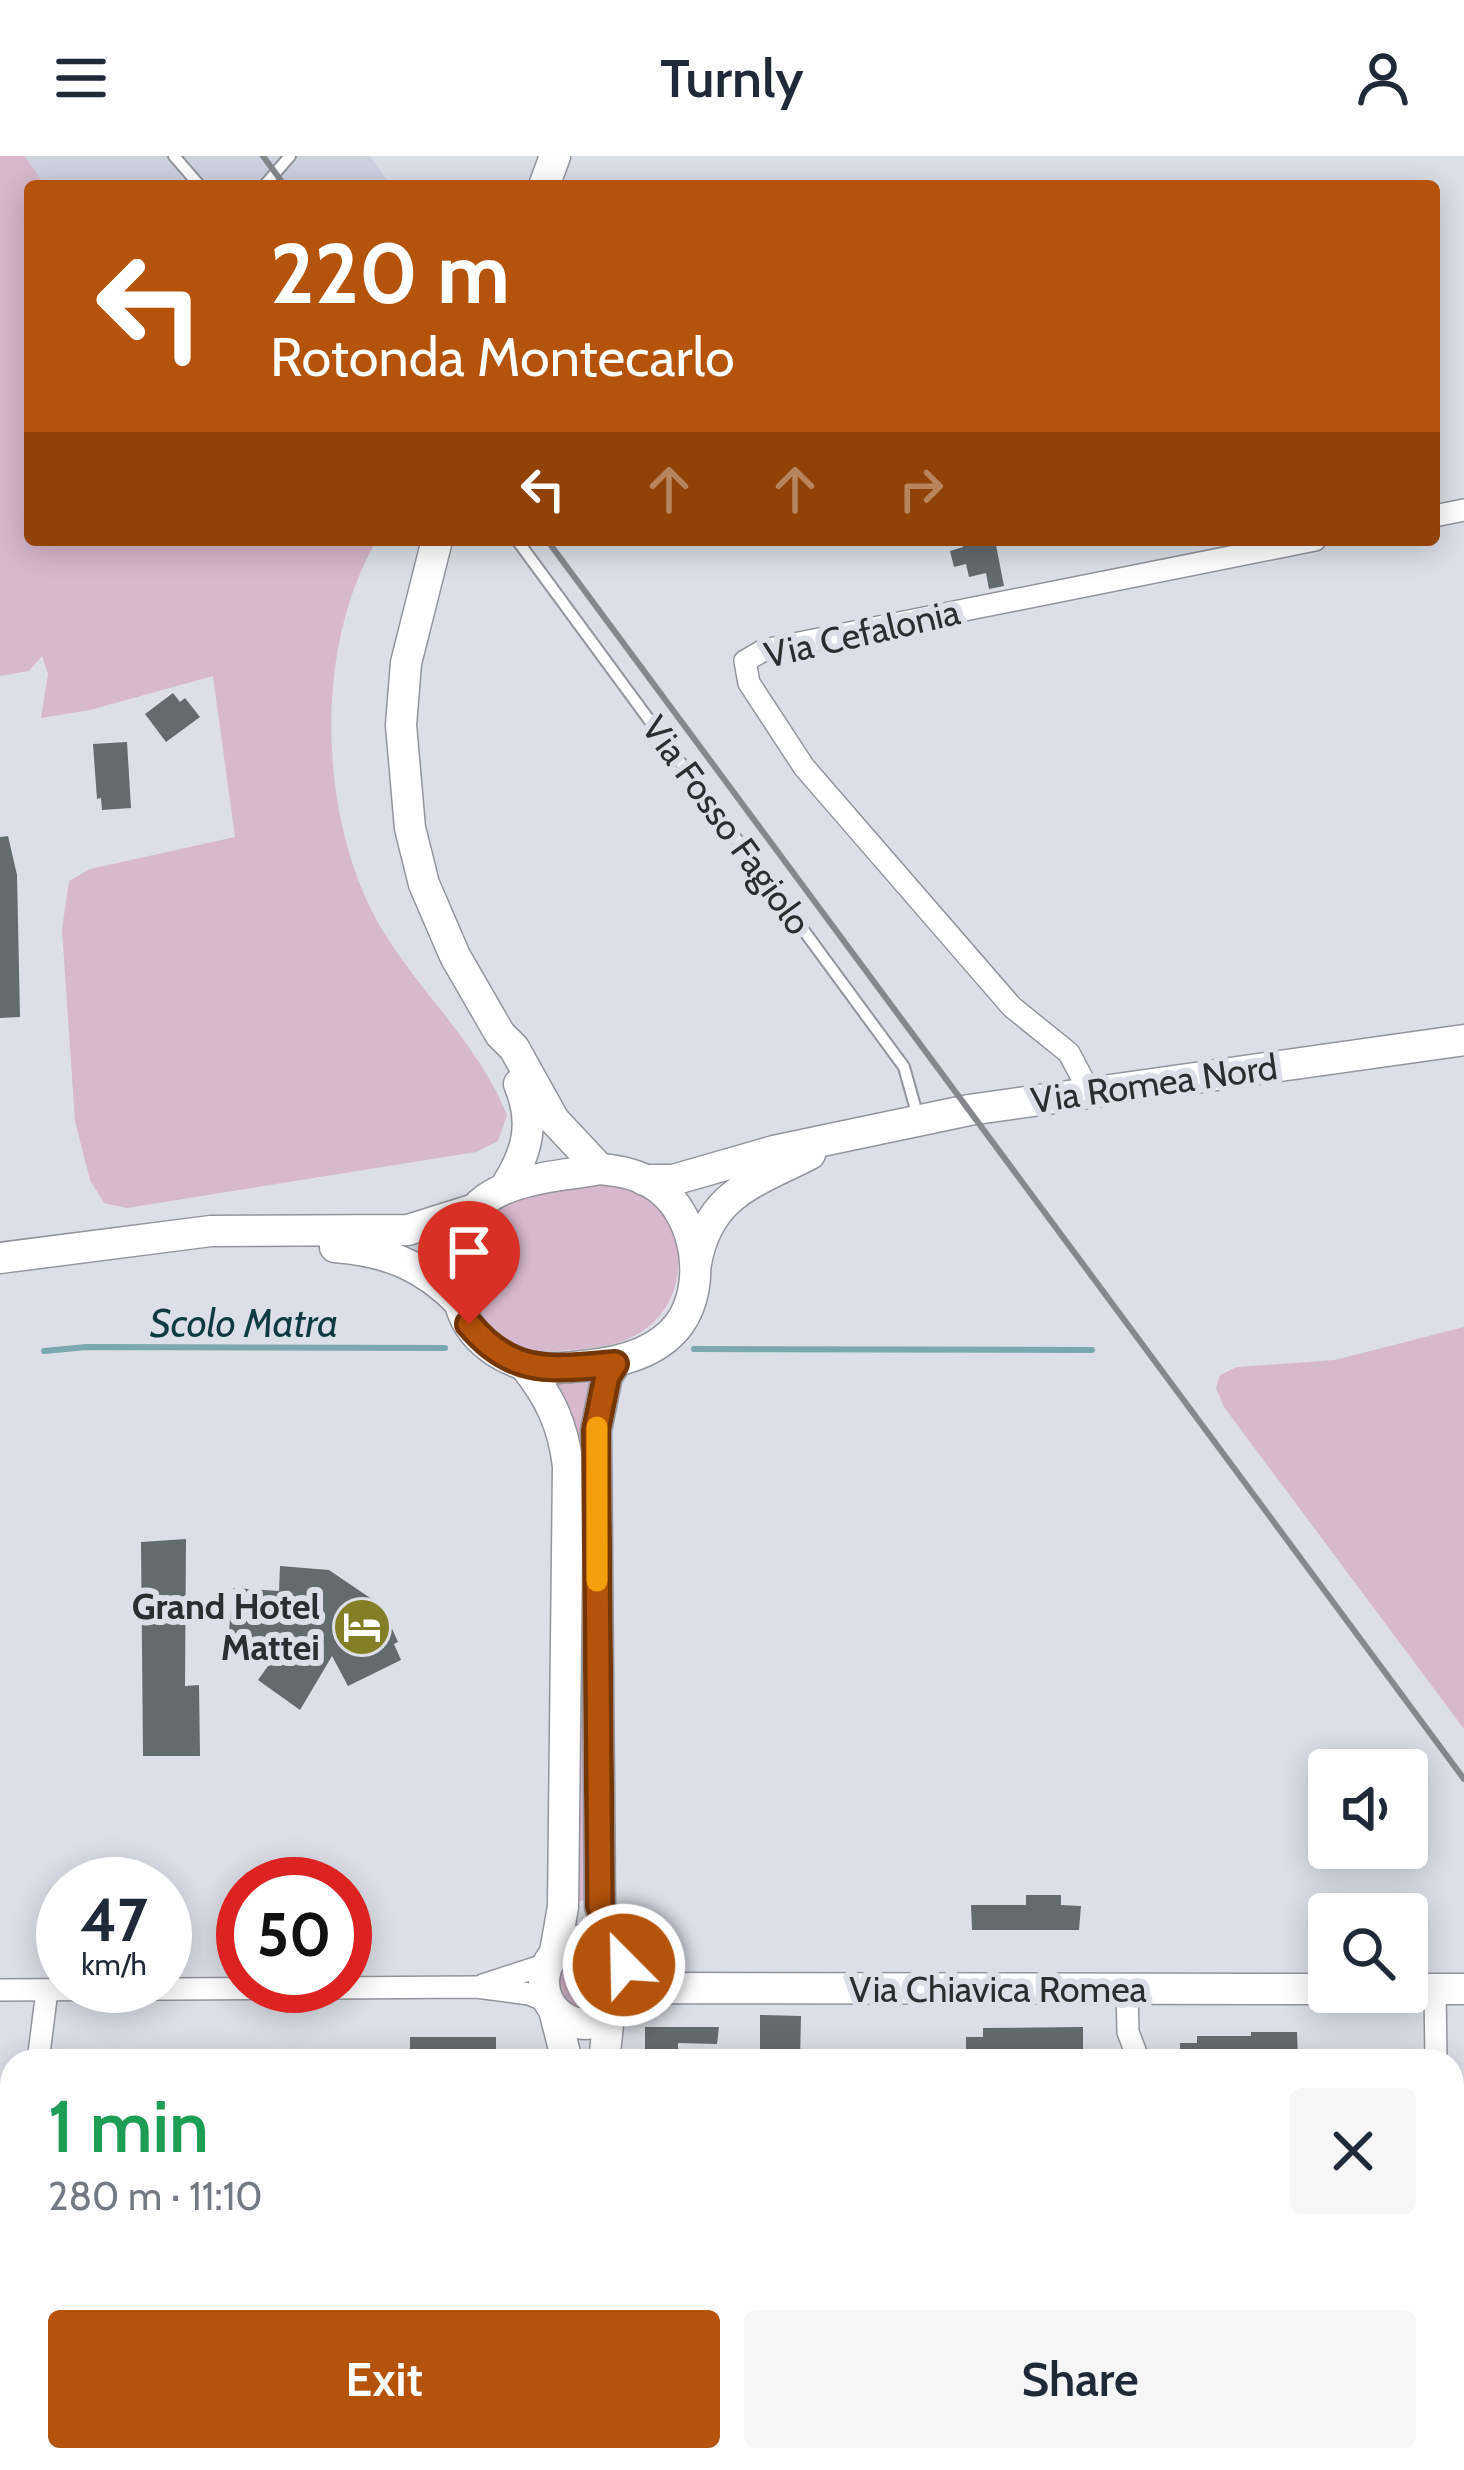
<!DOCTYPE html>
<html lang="en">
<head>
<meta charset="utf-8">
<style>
	:root { --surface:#fff; --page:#f6f6f7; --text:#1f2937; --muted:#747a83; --accent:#b45309 }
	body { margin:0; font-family:Cabin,sans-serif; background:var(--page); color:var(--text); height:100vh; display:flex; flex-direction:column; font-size:45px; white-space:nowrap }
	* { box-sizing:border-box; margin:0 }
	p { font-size:39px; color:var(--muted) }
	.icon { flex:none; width:66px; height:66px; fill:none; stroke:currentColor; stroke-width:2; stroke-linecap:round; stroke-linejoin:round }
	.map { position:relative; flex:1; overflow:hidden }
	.side { position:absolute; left:0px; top:1893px; width:1464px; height:423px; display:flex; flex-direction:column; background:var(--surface); border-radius:36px 36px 0 0; box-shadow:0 6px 30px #0003 }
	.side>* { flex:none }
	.hud { position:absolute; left:24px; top:24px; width:1416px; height:366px; border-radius:12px; box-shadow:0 6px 30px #0003; background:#b45309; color:#fff; overflow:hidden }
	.tools { position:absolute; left:1308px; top:1593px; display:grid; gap:24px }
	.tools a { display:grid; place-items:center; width:120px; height:120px; border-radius:12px; background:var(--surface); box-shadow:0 6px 30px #0003; font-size:60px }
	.speed { position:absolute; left:36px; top:1701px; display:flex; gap:24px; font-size:60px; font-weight:700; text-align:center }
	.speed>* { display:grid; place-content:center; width:156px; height:156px; border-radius:50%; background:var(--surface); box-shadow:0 6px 30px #0003; line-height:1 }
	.speed small { font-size:30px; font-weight:400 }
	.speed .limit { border:18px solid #d22; background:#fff; color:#111 }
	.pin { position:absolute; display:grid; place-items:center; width:102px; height:102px; color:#fff; margin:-123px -51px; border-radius:50% 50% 50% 0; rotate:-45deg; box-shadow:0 0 12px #0007 }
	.pin .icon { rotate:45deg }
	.me { position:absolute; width:132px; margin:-66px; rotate:337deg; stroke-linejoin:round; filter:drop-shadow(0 0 9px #0008) }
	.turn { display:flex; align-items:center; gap:42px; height:252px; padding:0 48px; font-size:54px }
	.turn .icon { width:156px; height:156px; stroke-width:2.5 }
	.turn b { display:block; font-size:84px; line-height:102px }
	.lanes { display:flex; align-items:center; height:114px; padding:0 48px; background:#0003; justify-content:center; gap:60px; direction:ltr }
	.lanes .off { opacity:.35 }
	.round { display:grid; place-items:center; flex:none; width:126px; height:126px; border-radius:12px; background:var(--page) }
	.head { display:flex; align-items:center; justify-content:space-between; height:204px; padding:0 48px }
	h1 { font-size:72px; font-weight:600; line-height:90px; color:#1e9e55 }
	.cta { display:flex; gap:24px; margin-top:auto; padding:24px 48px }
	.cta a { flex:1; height:138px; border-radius:12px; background:var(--accent); color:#fff; font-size:48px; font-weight:600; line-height:138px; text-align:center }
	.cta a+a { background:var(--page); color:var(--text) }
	header { display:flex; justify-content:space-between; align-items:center; height:156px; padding:0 48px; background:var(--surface); font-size:54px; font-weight:600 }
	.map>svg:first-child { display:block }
	.built { fill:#ced2e1 }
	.green { fill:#d7b8cc }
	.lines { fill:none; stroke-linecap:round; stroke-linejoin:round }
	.stream { stroke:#79a8af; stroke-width:6 }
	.building { fill:#646b6f }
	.lane-casing { stroke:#93959c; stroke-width:14 }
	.street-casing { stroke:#93959c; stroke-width:24 }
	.secondary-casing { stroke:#93959c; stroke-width:33 }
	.lane { stroke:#fff; stroke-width:10 }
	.street { stroke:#fff; stroke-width:21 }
	.secondary { stroke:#fff; stroke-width:30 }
	.rail { stroke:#86888e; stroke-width:6 }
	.route-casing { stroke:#753606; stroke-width:30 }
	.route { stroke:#b45309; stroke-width:21 }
	.slow { stroke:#f59e0b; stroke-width:21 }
	.labels { text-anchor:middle; stroke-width:12; stroke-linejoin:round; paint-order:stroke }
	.street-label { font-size:36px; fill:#2c2d30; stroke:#dcdfe7 }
	.poi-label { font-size:36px; font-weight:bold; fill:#2c2d30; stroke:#dcdfe7; text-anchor:end }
	.water-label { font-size:39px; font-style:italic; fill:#0d3b40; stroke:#dcdfe7 }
</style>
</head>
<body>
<header><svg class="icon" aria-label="menu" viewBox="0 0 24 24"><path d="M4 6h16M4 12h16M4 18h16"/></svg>Turnly<svg class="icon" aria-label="person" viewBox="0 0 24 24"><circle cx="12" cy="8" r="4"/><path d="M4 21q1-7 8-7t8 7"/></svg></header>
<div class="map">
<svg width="1464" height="2314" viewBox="0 0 1464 2314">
	<rect width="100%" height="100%" fill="#dcdfe7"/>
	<polygon class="built" points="24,0 370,0 391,30 162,30 158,27 153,30 46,30"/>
	<g class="green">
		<path d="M0,0H24L46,30H30V384H377C311,494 318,676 388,783C426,842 480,892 507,959L498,985L476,996L127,1052L104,1047L90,1024L75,965L62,773L69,725L90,713L235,681L213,520L90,554L41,562L48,518L42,500L29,515L0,520Z"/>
		<path d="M611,1026C622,1030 636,1033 646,1039C690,1070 689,1144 644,1174C618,1192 587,1193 556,1195C537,1196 520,1198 504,1185C493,1175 480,1165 474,1151C457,1108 473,1052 520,1037C548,1028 583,1029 611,1026Z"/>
		<polygon points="1464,1171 1464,1573 1224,1251 1216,1232 1220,1219 1237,1211 1335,1204"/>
		<polygon points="593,1218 587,1744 574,1746 574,1302 540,1223"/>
		<circle cx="585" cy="1826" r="28"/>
	</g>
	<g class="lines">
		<g class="stream">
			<polyline points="694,1193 1092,1194"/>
			<polyline points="44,1195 87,1191 445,1192"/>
		</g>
	</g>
	<g class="building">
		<polygon points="962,384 995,384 1004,430 989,433 986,417 969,421 966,408 954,411 950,395 963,391"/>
		<polygon points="173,537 180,546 185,542 200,561 166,586 145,558"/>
		<polygon points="127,586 131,652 102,654 101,642 97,643 93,588"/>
		<polygon points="8,680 17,719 20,861 0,862 0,681"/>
		<polygon points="186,1383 185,1530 199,1529 200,1600 143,1600 141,1386"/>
		<polygon points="280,1410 329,1414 382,1450 398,1486 394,1488 401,1504 348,1530 332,1500 300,1554 258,1524 286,1485 228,1485 233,1432 279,1435"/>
		<polygon points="1026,1739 1061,1739 1061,1749 1081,1750 1079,1774 972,1774 971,1749 1026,1749"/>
		<polygon points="760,1859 801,1860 800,1905 760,1905"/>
		<polygon points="645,1871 719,1871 717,1888 678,1887 678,1905 645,1905"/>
		<polygon points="1083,1871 1083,1899 966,1905 966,1881 983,1881 983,1872"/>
		<polygon points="1251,1876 1297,1876 1298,1903 1180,1905 1180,1887 1197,1887 1197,1880 1251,1880"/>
		<rect x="410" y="1881" width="86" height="24"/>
	</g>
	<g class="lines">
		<g class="lane-casing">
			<g id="lane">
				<polyline points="174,0 200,30"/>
				<polyline points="264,30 290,0"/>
				<polyline points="517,384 904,911 918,961"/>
			</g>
		</g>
		<g class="street-casing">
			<g id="street">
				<polyline points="1434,360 1464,354"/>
				<polyline points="1089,935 1069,897 1012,851 804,611 749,527 745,505 764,494 1315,384"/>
				<polyline points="483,1829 547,1808"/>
				<polyline points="1127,1832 1128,1876 1139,1905"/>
				<polyline points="1435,1833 1436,1905"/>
				<polyline points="0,1834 476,1831 529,1838 549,1846"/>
				<polyline points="38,1905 47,1835"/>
				<polyline points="0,2285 12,2285"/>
				<polyline points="1062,2304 1063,2314"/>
				<polyline points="1444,2304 1444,2314"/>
				<polyline points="1133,2314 1135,2304"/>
			</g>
		</g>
		<g class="secondary-casing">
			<g id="secondary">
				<polyline points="544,30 555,0"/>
				<polyline points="437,384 406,507 401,569 410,672 424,728 455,800 500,878 514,892 554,964 600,1013"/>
				<path d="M600,1013C622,1015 642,1019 660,1033C697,1062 707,1128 680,1167C658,1198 617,1207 583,1210C561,1212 540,1215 519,1207C500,1200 480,1187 469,1169C447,1133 451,1068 486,1043C517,1021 564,1020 600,1013Z"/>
				<polyline points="644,1024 673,1024 774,995 969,954 1464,884"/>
				<path d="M506,1030C528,996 535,966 519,928"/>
				<path d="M335,1091C387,1095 424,1110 460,1147"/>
				<polyline points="0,1102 211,1075 408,1074 472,1054"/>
				<path d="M696,1107C709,1037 754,1027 810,998"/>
				<polyline points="615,1208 607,1220 596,1274 600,1750 618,1798"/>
				<path d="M524,1209C550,1241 563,1269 568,1310L563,1751L555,1796"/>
				<circle cx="586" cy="1826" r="42"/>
				<polyline points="1407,1833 1464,1833"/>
				<polyline points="622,1847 637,1837 667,1832 1329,1833"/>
				<polyline points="554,1854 567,1905"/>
				<polyline points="604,1905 609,1860"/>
				<polyline points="565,2314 565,2304"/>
				<polyline points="597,2314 597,2304"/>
			</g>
		</g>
		<use href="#lane" class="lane"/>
		<use href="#street" class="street"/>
		<use href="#secondary" class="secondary"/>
		<g class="rail">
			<polyline points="263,0 285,30"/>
			<polyline points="547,384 1464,1623"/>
		</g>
	</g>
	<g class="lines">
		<g class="route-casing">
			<path id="route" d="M469,1168C513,1221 552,1213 615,1208L607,1220L596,1274L600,1750L624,1809"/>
		</g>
		<use href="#route" class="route"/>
		<polyline class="slow" points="597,1271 597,1425"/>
	</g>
	<defs>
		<g id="hotel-disc" transform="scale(3)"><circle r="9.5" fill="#827f26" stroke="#dcdfe7"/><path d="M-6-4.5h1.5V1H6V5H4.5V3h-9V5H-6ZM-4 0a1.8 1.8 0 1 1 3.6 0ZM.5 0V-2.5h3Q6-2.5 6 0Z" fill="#fff"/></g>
	</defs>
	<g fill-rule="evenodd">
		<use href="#hotel-disc" x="362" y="1471"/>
	</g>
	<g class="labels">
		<g class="street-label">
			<text transform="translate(862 477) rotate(-13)" y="13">Via Cefalonia</text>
			<text transform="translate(727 669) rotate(54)" y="13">Via Fosso Fagiolo</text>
			<text transform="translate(1154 927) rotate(-8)" y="13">Via Romea Nord</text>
			<text x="998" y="1846">Via Chiavica Romea</text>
		</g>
		<g class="poi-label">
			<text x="320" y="1463">Grand Hotel<tspan x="320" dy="41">Mattei</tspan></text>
		</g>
		<g class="water-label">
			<text x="244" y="1181">Scolo Matra</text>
		</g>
	</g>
</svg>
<div class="tools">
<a><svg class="icon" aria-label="sound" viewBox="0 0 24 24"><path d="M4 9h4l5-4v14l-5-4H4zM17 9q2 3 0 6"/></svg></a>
<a><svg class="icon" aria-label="search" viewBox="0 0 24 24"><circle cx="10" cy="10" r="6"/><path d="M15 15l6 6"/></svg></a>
</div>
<div class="speed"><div>47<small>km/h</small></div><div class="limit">50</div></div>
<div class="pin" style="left:469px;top:1168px;background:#d93025"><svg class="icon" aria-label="arrive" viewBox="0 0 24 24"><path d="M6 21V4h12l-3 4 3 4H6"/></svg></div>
<svg class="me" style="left:624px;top:1809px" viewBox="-20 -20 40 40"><circle r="17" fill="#b45309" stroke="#fff" stroke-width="3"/><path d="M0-11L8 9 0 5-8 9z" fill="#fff"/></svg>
<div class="hud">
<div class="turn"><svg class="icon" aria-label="left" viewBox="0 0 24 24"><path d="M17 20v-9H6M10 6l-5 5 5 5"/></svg><div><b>220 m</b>Rotonda Montecarlo</div></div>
<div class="lanes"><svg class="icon" aria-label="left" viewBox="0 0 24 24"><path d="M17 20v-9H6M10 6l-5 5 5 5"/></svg><svg class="icon off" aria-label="ahead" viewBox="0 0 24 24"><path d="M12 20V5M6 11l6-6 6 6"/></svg><svg class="icon off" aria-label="ahead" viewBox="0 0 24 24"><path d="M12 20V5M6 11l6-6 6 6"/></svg><svg class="icon off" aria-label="right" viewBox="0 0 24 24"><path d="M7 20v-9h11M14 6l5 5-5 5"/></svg></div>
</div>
<section class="side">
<div class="head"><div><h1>1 min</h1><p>280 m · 11:10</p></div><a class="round"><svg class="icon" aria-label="close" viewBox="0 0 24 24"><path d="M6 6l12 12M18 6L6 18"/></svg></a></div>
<div class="cta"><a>Exit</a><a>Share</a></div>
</section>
</div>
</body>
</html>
